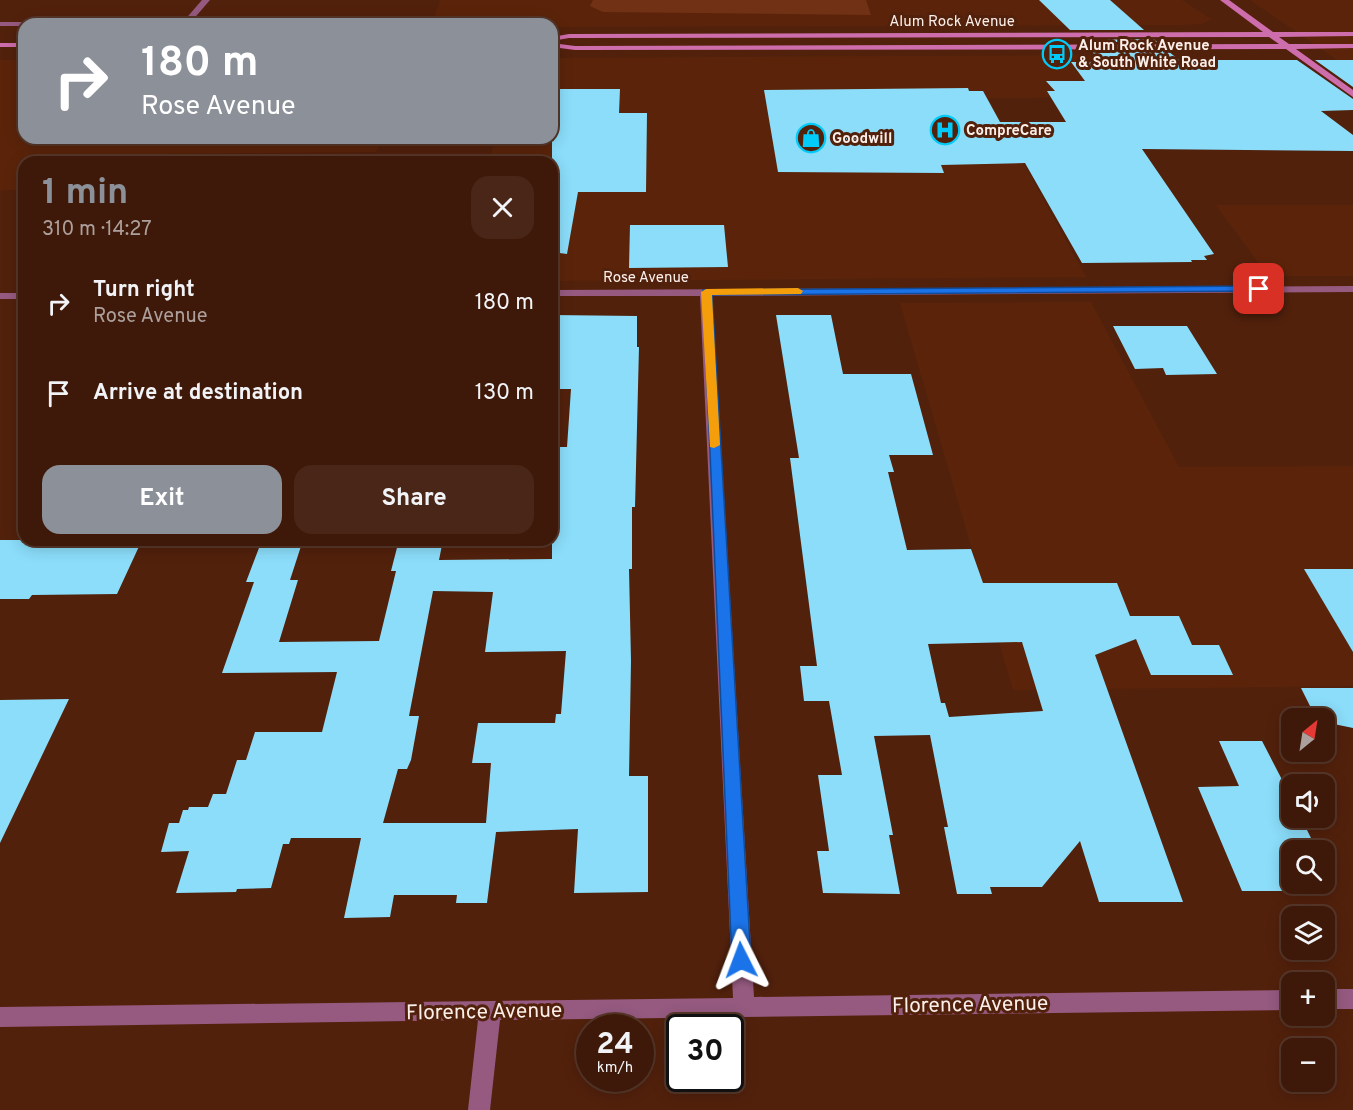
<!DOCTYPE html>
<html lang="en">
<head>
<meta charset="utf-8">
<style>
	:root { --surface:#3e1909; --page:#492617; --text:#f1f3f6; --muted:#ada09c; --line:#57382a; --accent:#8c9099 }
	body { margin:0; font-family:Overpass,sans-serif; background:var(--page); color:var(--text); height:100vh; display:flex; flex-direction:column; font-size:22px; white-space:nowrap }
	* { box-sizing:border-box; margin:0 }
	p { font-size:20px; color:var(--muted) }
	.icon { flex:none; width:33px; height:33px; fill:none; stroke:currentColor; stroke-width:2; stroke-linecap:round; stroke-linejoin:round }
	.map { position:relative; flex:1; overflow:hidden }
	.sheet { position:absolute; left:18px; top:156px; width:540px; height:390px; display:flex; flex-direction:column; background:var(--surface); border-radius:18px; box-shadow:0 3px 15px #0003,0 0 0 2px var(--line) }
	.sheet>* { flex:none }
	.top-card { position:absolute; left:18px; top:18px; width:540px; height:126px; border-radius:18px; box-shadow:0 3px 15px #0003,0 0 0 2px var(--line); background:#8c9099; color:#fff; overflow:hidden }
	.needle { width:39px; rotate:30deg }
	.controls { position:absolute; left:1281px; top:708px; display:grid; gap:12px }
	.controls a { display:grid; place-items:center; width:54px; height:54px; border-radius:12px; background:var(--surface); box-shadow:0 3px 15px #0003,0 0 0 2px var(--line); font-size:30px }
	.speed { position:absolute; left:576px; top:1014px; display:flex; gap:12px; font-size:30px; font-weight:700; text-align:center }
	.speed>* { display:grid; place-content:center; width:78px; height:78px; border-radius:50%; background:var(--surface); box-shadow:0 3px 15px #0003,0 0 0 2px var(--line); line-height:1 }
	.speed small { font-size:15px; font-weight:400 }
	.speed .limit { border:3px solid #111; border-radius:9px; background:#fff; color:#111 }
	.pin { position:absolute; display:grid; place-items:center; width:51px; height:51px; color:#fff; margin:-26px; border-radius:12px; box-shadow:0 3px 9px #0006 }
	.me { position:absolute; width:66px; margin:-33px; rotate:357deg; stroke-linejoin:round; filter:drop-shadow(0 0 4px #0008) }
	.turn { display:flex; align-items:center; gap:21px; height:126px; padding:0 24px; font-size:27px }
	.turn .icon { width:78px; height:78px; stroke-width:2.5 }
	.turn b { display:block; font-size:42px; line-height:51px }
	.round { display:grid; place-items:center; flex:none; width:63px; height:63px; border-radius:18px; background:var(--page) }
	.headline { display:flex; align-items:center; justify-content:space-between; height:102px; padding:0 24px }
	h1 { font-size:36px; font-weight:700; line-height:45px; color:var(--accent) }
	.action { display:flex; gap:12px; margin-top:auto; padding:12px 24px }
	.action a { flex:1; height:69px; border-radius:18px; background:var(--accent); color:#fff; font-size:24px; font-weight:700; line-height:69px; text-align:center }
	.action a+a { background:var(--page); color:var(--text) }
	ul { padding:0; list-style:none }
	li { display:flex; align-items:center; gap:18px; height:90px; padding:0 24px }
	li div { flex:1 }
	li b { display:block; font-size:22px }
	li em { font-style:normal }
	.map>svg:first-child { display:block }
	.built { fill:#5b240a }
	.green { fill:#713115 }
	.building { fill:#8bddfa; fill-rule:evenodd }
	.lines { fill:none; stroke-linecap:round; stroke-linejoin:round }
	.minor { fill:#965a80; fill-rule:evenodd }
	.secondary { fill:#ce6dac; fill-rule:evenodd }
	.route { fill:#1a73e8; stroke:#114b97; stroke-width:1.5 }
	.slow { fill:#f59e0b }
	.labels { text-anchor:middle; stroke-width:6; stroke-linejoin:round; paint-order:stroke }
	.far-street-label { font-size:15px; fill:#fcefe9; stroke:#52210c }
	.far-poi-label { font-size:15px; font-weight:bold; fill:#fcefe9; stroke:#52210c; text-anchor:start }
	.near-street-label { font-size:21px; fill:#fcefe9; stroke:#52210c }
</style>
</head>
<body>
<div class="map">
<svg width="1353" height="1110" viewBox="0 0 1353 1110">
	<rect width="100%" height="100%" fill="#52210c"/>
	<g class="built">
		<polygon points="441,0 1182,0 1211,19 1201,24 1182,25 552,27 552,24 431,24"/>
		<polygon points="1250,0 1353,0 1353,71"/>
		<polygon points="1103,55 1136,97 988,98 1086,277 552,281 552,162 489,162 495,138 552,138 552,58"/>
		<polygon points="0,60 24,60 24,138 383,138 376,152 54,155 48,162 24,162 23,190 0,190"/>
		<polygon points="1216,205 1353,205 1353,276 1268,276"/>
		<polygon points="1091,302 1179,467 1353,466 1353,686 1013,690 900,303"/>
	</g>
	<polygon class="green" points="593,0 866,0 871,15 603,12 590,6"/>
	<g class="building">
		<polygon points="1039,0 1110,0 1144,30 1070,30"/>
		<polygon points="1154,39 1157,42 1083,42 1080,40"/>
		<polygon points="1168,51 1179,60 1297,60 1353,99 1353,110 1321,111 1353,135 1353,151 1142,149 1214,254 1204,256 1207,260 1191,260 1192,262 1082,263 1025,163 941,165 944,173 778,172 764,90 968,88 969,91 983,91 1000,122 1066,122 1047,91 1055,91 1046,81 1085,81 1071,62 1103,62 1092,52"/>
		<polygon points="1315,60 1353,60 1353,87"/>
		<polygon points="552,89 620,89 619,113 647,113 646,192 578,192 567,254 552,252"/>
		<polygon points="630,225 724,225 728,267 629,268"/>
		<path d="M552,315L637,316V347H639L635,507H632V569H629L631,661L629,776H648V892L574,893L578,829L496,832L487,903H456L457,895H394L390,917L344,918L361,838H291L289,844H283L271,888L237,889L236,892L176,893L189,851L161,852L169,823H179L183,810H188L189,807H208L213,794H226L237,760H246L255,732H322L337,672L222,673L254,582H246L262,540H303L290,580H298L279,642L379,641L396,571H391L399,540H443L439,560L552,559V447H567L571,389H552ZM433,591L493,592L485,652L566,651L561,714H556L555,723H478L472,763H491L486,823H383L398,769H407L411,760L419,716H409Z"/>
		<path d="M776,315H831L843,374H911L933,455H889L894,472H888L907,550L971,549L983,583H1117L1130,616H1179L1192,645H1219L1233,675H1151L1136,639L1095,655L1183,902H1099L1080,841L1042,887H990L992,894H957L944,827H948L930,735L874,736L893,835H889L900,894L823,893L817,851H829L818,775H842L829,701H804L800,666H817L790,458H799ZM1022,642L1043,711L949,717L945,703H941L928,644Z"/>
		<polygon points="1113,326 1187,326 1217,374 1166,375 1163,368 1135,369"/>
		<polygon points="0,540 142,540 117,594 32,595 29,599 0,599"/>
		<polygon points="1304,569 1353,569 1353,652"/>
		<polygon points="1301,688 1353,688 1353,728 1324,722 1324,718 1316,718"/>
		<polygon points="69,699 0,843 0,700"/>
		<polygon points="1219,741 1262,741 1292,799 1292,818 1301,818 1317,850 1292,850 1292,884 1324,884 1324,866 1334,886 1296,887 1298,891 1242,891 1198,787 1239,786"/>
	</g>
	<g class="lines">
		<g class="minor">
			<polygon points="202,0 210,0 191,22 203,24 24,24 24,26 0,26 0,22 183,22"/>
			<polygon points="1353,286 1353,292 712,296 754,997 1292,990 1292,1010 500,1020 490,1110 468,1110 478,1020 0,1027 0,1007 733,998 700,296 552,296 552,290"/>
			<rect x="0" y="293" width="24" height="6"/>
			<rect x="1324" y="989" width="29" height="20"/>
		</g>
		<g class="secondary">
			<polygon points="1220,0 1229,0 1273,32 1353,32 1353,36 1279,37 1289,44 1353,44 1353,48 1296,49 1353,90 1353,97 1286,49 575,50 552,47 552,43 575,46 1279,44 1269,37 569,38 552,41 552,37 569,34 1263,32"/>
			<rect x="0" y="43" width="24" height="4"/>
		</g>
	</g>
	<polygon class="route" points="1259,286 1262,287 1262,291 712,295 751,960 748,966 741,968 735,966 732,960 703,290"/>
	<polygon class="slow" points="798,288 803,291 801,294 712,295 720,445 714,448 710,447 701,292 706,289"/>
	<defs>
		<g id="bus-ring" transform="scale(1.5)"><circle r="9.5" fill="#52210c" stroke="#03cbf9" stroke-width="1.5"/><path d="M-5-6H5V4H4V6H2V4H-2V6H-4V4H-5ZM-3.5-4V0h7V-4ZM-3.5 1.2v1.5H-2V1.2ZM2 1.2v1.5H3.5V1.2Z" fill="#03cbf9"/></g>
		<g id="hospital-ring" transform="scale(1.5)"><circle r="9.5" fill="#52210c" stroke="#03cbf9" stroke-width="1.5"/><path d="M-5-5h3v3.5h4V-5h3V5h-3V1.5h-4V5h-3Z" fill="#03cbf9"/></g>
		<g id="shop-ring" transform="scale(1.5)"><circle r="9.5" fill="#52210c" stroke="#03cbf9" stroke-width="1.5"/><path d="M-5-2.5h2.3a2.7 3.5 0 0 1 5.4 0H5L5.5 6h-11ZM-1.5-2.5h3a1.5 2.3 0 0 0-3 0Z" fill="#03cbf9"/></g>
	</defs>
	<g fill-rule="evenodd">
		<use href="#bus-ring" x="1057" y="54"/>
		<use href="#hospital-ring" x="945" y="130"/>
		<use href="#shop-ring" x="811" y="138"/>
	</g>
	<g class="labels">
		<g class="far-street-label">
			<text x="952" y="26">Alum Rock Avenue</text>
			<text x="646" y="282">Rose Avenue</text>
		</g>
		<g class="far-poi-label">
			<text x="1078" y="50">Alum Rock Avenue<tspan x="1078" dy="17">&amp; South White Road</tspan></text>
			<text x="966" y="135">CompreCare</text>
			<text x="832" y="143">Goodwill</text>
		</g>
		<g class="near-street-label">
			<text transform="translate(970 1004) rotate(-1)" y="7">Florence Avenue</text>
			<text transform="translate(484 1011) rotate(-1)" y="7">Florence Avenue</text>
		</g>
	</g>
</svg>
<div class="controls">
<a><svg class="needle" viewBox="-14 -14 28 28"><path d="M0-13l5 13h-10z" fill="#e53935"/><path d="M0 13l5-13h-10z" fill="#ada09c"/></svg></a>
<a><svg class="icon" aria-label="sound" viewBox="0 0 24 24"><path d="M4 9h4l5-4v14l-5-4H4zM17 9q2 3 0 6"/></svg></a>
<a><svg class="icon" aria-label="search" viewBox="0 0 24 24"><circle cx="10" cy="10" r="6"/><path d="M15 15l6 6"/></svg></a>
<a><svg class="icon" aria-label="layers" viewBox="0 0 24 24"><path d="M12 4l9 5-9 5-9-5zM3 14l9 5 9-5"/></svg></a>
<a>+</a>
<a>−</a>
</div>
<div class="speed"><div>24<small>km/h</small></div><div class="limit">30</div></div>
<div class="pin" style="left:1259px;top:289px;background:#d93025"><svg class="icon" aria-label="arrive" viewBox="0 0 24 24"><path d="M6 21V4h12l-3 4 3 4H6"/></svg></div>
<svg class="me" style="left:741px;top:960px" viewBox="-20 -20 40 40"><path d="M0-17L14 15 0 8-14 15z" fill="#1a73e8" stroke="#fff" stroke-width="4"/></svg>
<div class="top-card">
<div class="turn"><svg class="icon" aria-label="right" viewBox="0 0 24 24"><path d="M7 20v-9h11M14 6l5 5-5 5"/></svg><div><b>180 m</b>Rose Avenue</div></div>
</div>
<section class="sheet">
<div class="headline"><div><h1>1 min</h1><p>310 m · 14:27</p></div><a class="round"><svg class="icon" aria-label="close" viewBox="0 0 24 24"><path d="M6 6l12 12M18 6L6 18"/></svg></a></div>
<ul>
<li><svg class="icon" aria-label="right" viewBox="0 0 24 24"><path d="M7 20v-9h11M14 6l5 5-5 5"/></svg><div><b>Turn right</b><p>Rose Avenue</p></div><em>180 m</em></li>
<li><svg class="icon" aria-label="arrive" viewBox="0 0 24 24"><path d="M6 21V4h12l-3 4 3 4H6"/></svg><div><b>Arrive at destination</b></div><em>130 m</em></li>
</ul>
<div class="action"><a>Exit</a><a>Share</a></div>
</section>
</div>
</body>
</html>
